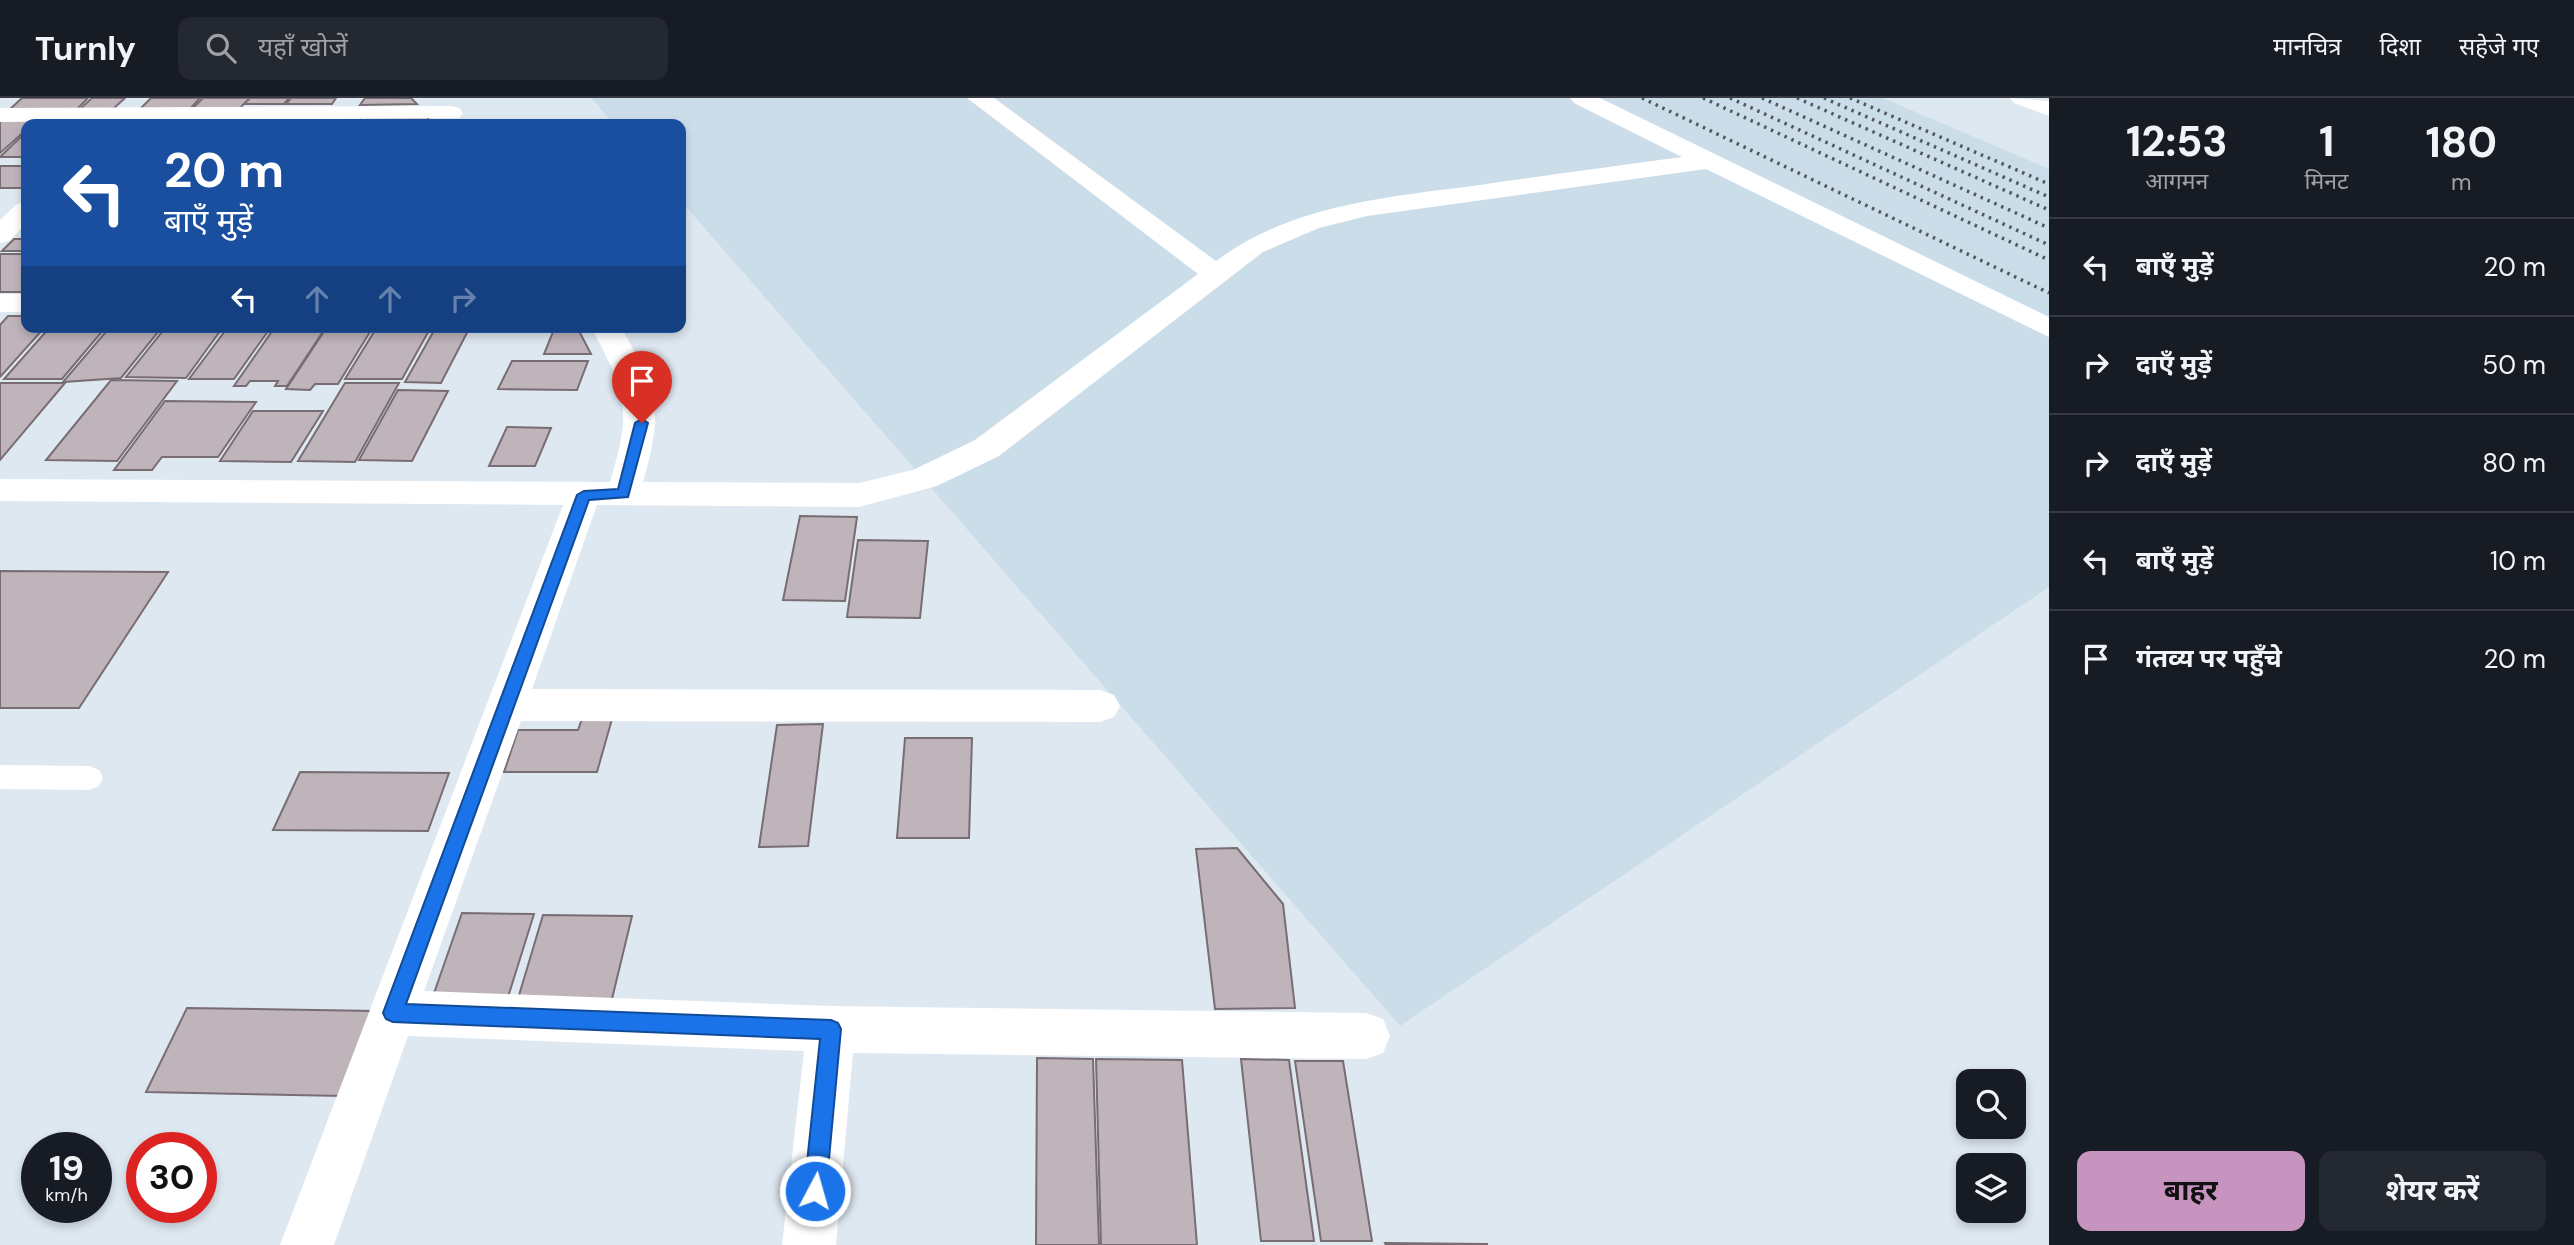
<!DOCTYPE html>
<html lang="hi">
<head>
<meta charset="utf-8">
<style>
	:root { --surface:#171b24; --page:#242831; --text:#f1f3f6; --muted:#9ea1a6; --line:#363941; --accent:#c794c0 }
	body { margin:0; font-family:"DM Sans","Noto Sans Devanagari",sans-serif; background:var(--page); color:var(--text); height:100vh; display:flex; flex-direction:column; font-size:26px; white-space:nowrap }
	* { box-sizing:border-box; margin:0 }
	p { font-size:23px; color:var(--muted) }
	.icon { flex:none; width:38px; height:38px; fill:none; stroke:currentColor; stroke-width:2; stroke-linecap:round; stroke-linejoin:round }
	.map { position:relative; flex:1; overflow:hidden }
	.side { display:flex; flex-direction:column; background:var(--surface); width:525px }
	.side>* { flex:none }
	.guide { position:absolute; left:21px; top:21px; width:665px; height:214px; border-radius:14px; box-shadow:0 4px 10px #0003; background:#1a4fa0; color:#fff; overflow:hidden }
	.tools { position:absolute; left:1956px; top:971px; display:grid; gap:14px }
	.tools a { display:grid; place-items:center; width:70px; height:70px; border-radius:14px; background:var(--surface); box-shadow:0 4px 10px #0003; font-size:35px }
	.speed { position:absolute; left:21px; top:1034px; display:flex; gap:14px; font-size:35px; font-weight:700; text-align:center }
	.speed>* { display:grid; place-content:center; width:91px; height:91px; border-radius:50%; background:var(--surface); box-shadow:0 4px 10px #0003; line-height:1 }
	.speed small { font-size:18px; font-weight:400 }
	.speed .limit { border:10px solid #d22; background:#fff; color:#111 }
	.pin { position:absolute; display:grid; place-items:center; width:60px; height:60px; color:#fff; margin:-72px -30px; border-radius:50% 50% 50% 0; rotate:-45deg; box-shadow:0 0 7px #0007 }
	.pin .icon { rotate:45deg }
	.me { position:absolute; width:77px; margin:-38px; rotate:6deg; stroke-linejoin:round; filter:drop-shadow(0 0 5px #0008) }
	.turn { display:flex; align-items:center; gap:24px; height:147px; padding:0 28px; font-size:32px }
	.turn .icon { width:91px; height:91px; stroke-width:2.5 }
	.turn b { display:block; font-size:49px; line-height:60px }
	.lanes { display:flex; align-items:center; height:66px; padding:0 28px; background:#0003; justify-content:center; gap:35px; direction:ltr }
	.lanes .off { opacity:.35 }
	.eta { display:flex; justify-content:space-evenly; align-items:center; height:119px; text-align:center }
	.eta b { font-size:42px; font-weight:700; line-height:49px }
	.action { display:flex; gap:14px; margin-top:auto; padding:14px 28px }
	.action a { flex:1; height:80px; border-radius:14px; background:var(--accent); color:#111; font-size:28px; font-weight:700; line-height:80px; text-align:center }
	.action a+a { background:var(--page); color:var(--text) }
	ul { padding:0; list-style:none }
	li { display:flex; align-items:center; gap:21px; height:98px; padding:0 28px; border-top:2px solid var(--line) }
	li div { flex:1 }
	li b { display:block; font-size:26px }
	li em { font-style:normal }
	header { display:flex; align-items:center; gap:42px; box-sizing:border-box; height:98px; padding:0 35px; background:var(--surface); border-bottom:2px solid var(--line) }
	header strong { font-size:33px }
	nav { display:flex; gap:38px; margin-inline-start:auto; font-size:24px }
	.search { width:490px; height:63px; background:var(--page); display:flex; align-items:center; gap:18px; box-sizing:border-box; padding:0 24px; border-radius:14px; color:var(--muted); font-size:26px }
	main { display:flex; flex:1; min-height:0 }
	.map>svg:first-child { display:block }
	.built { fill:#ccddea }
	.building { fill:#c0b4bb; stroke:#786d73; stroke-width:2 }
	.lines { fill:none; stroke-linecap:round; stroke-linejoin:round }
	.lane { fill:#fff; fill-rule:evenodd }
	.street { fill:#fff; fill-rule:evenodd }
	.rail { stroke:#52585d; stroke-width:3.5; stroke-dasharray:2.5 5; stroke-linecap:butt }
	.route { fill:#1a73e8; stroke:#114b97; stroke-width:2 }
</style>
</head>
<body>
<header>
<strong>Turnly</strong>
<div class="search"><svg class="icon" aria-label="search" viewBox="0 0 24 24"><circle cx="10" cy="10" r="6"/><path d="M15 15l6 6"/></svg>यहाँ खोजें</div>
<nav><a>मानचित्र</a><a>दिशा</a><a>सहेजे गए</a></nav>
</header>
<main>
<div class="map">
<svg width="2049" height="1147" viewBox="0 0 2049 1147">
	<rect width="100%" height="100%" fill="#dee8f1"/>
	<polygon class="built" points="591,0 1883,0 2049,71 2049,489 1400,928 681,103 681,26 614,26"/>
	<g class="building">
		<polygon points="22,0 88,0 76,12 8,13"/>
		<polygon points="92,0 125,0 113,11 79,12"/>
		<polygon points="151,0 200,0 189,12 139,12"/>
		<polygon points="203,0 250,0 239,11 192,11"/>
		<polygon points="250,0 289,0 284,6 244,6"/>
		<polygon points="291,0 336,0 332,6 286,6"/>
		<polygon points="365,0 411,0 417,6 360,7"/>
		<polygon points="364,17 358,26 290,26 297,18"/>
		<polygon points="370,18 430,18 424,26 363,26"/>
		<polygon points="131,19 237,19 231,26 124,26"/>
		<polygon points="0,20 39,20 32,26 26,26 26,32 0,55"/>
		<polygon points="101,22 97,26 35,26 39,23"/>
		<polygon points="26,34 26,59 0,59"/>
		<rect x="0" y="68" width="26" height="22"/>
		<polygon points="14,141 26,141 26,153 2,153"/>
		<rect x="0" y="156" width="26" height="38"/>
		<polygon points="8,218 26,218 26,229 45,229 0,279 0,227"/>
		<polygon points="50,229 105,230 62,281 4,281"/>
		<polygon points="110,229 162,229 121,280 63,284"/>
		<polygon points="166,229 223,229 186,280 126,279"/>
		<polygon points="228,229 271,229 234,281 189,281"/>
		<polygon points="275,229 326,229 287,288 275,288 278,283 250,283 246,288 234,288"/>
		<polygon points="327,229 373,229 338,286 315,286 310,292 286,291"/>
		<polygon points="377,229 431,229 402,281 345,281"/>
		<polygon points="436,229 470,229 441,285 405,284"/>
		<polygon points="555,229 577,229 591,256 544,256"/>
		<polygon points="512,263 588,263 577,292 498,291"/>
		<polygon points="111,282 177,283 117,363 46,362"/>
		<polygon points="0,285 65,285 0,362"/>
		<polygon points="345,285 399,285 355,364 298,363"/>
		<polygon points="398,292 448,293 412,363 359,362"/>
		<polygon points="165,303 256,304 218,359 162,359 152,372 114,372"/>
		<polygon points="253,313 323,313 291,364 220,363"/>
		<polygon points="507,329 551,330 535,368 489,368"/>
		<polygon points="800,418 857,419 845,503 783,502"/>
		<polygon points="858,442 928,443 920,520 847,519"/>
		<polygon points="0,473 168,474 79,610 0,610"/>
		<polygon points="582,621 612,621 597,674 504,674 518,632 578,632"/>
		<polygon points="823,626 808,748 759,749 777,627"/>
		<polygon points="905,640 972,640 969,740 897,740"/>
		<polygon points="300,674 449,675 428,733 273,732"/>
		<polygon points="1237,750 1283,806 1295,910 1215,911 1196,751"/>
		<polygon points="462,815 534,816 508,899 433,898"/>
		<polygon points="543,817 632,818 611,905 517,904"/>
		<polygon points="187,910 375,913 343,998 146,994"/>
		<polygon points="1037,960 1093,961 1099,1147 1036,1147"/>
		<polygon points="1096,961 1182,962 1197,1147 1101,1147"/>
		<polygon points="1241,961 1289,962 1314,1143 1261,1143"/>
		<polygon points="1295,963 1343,963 1372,1143 1321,1143"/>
		<polygon points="1385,1145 1487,1146 1487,1147 1386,1147"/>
	</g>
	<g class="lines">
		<polygon class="lane" points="0,667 89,668 99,672 103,680 99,688 89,692 0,691"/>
		<g class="street">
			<path d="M967,0H994L1216,163C1292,106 1389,99 1480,87C1548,77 1615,68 1682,59L1574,5L1570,0H1600L2049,219V239L1706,71L1367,118L1319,130L1263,154L999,358L937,388L859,409L597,407L532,591L1100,592L1114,597L1120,608L1114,619L1100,624L521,623L424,893L831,908L1366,915L1383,921L1390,938L1383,955L1366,961L853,955L836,1147H782L804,953L408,938L334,1147H280L563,407L0,403V381L610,384C632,311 627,296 591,229H621C658,295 664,310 643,384L859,385L913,372L975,342L1198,176Z"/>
			<polygon points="2010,0 2049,3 2049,18 2014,5"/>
			<polygon points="451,8 459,10 463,15 459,20 0,24 0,10"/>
			<polygon points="26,104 26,126 9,143 0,145 0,122 17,106"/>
			<rect x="0" y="196" width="26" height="18"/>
		</g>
		<g class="rail">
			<polyline points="1642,0 2049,195"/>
			<polyline points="1703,0 2049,162"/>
			<polyline points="1730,0 2049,147"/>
			<polyline points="1762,0 2049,130"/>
			<polyline points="1797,0 2049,112"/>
			<polyline points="1824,0 2049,99"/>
			<polyline points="1850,0 2049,86"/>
		</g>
	</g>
	<polygon class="route" points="642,321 648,325 628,399 589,402 406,906 831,922 838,925 841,931 826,1093 822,1101 815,1104 807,1101 804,1093 820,941 393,924 386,921 383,915 577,397 584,393 618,391 635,325"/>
</svg>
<div class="tools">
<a><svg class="icon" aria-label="search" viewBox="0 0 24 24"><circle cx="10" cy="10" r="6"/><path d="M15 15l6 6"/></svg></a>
<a><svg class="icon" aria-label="layers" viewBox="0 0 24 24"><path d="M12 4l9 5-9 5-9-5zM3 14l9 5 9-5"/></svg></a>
</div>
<div class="speed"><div>19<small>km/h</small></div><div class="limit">30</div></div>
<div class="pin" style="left:642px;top:325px;background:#d93025"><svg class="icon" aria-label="arrive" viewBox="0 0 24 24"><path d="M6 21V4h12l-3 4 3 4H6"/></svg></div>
<svg class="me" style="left:815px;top:1093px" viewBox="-20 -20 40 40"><circle r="17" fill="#1a73e8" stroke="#fff" stroke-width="3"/><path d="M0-11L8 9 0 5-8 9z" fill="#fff"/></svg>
<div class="guide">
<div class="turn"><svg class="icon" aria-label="left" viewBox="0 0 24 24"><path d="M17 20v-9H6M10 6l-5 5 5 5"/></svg><div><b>20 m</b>बाएँ मुड़ें</div></div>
<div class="lanes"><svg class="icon" aria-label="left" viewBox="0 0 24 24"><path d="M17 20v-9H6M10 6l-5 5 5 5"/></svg><svg class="icon off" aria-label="ahead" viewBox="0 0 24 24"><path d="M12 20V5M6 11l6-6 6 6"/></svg><svg class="icon off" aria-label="ahead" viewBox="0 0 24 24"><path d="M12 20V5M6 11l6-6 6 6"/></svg><svg class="icon off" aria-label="right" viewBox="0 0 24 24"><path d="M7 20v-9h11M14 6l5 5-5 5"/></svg></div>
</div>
</div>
<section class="side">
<div class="eta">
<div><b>12:53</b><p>आगमन</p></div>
<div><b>1</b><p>मिनट</p></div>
<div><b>180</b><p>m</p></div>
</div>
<ul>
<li><svg class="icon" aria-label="left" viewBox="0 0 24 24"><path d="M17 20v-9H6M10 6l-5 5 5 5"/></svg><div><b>बाएँ मुड़ें</b></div><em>20 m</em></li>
<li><svg class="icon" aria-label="right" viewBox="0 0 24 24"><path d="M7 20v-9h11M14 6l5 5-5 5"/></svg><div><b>दाएँ मुड़ें</b></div><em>50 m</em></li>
<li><svg class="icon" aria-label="right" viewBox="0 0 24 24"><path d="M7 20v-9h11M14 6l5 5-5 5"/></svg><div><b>दाएँ मुड़ें</b></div><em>80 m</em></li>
<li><svg class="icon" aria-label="left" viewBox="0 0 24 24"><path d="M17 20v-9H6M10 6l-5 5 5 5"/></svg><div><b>बाएँ मुड़ें</b></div><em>10 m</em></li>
<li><svg class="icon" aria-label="arrive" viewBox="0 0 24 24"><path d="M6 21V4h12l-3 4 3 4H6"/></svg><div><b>गंतव्य पर पहुँचे</b></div><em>20 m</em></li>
</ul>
<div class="action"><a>बाहर</a><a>शेयर करें</a></div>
</section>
</main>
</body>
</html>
